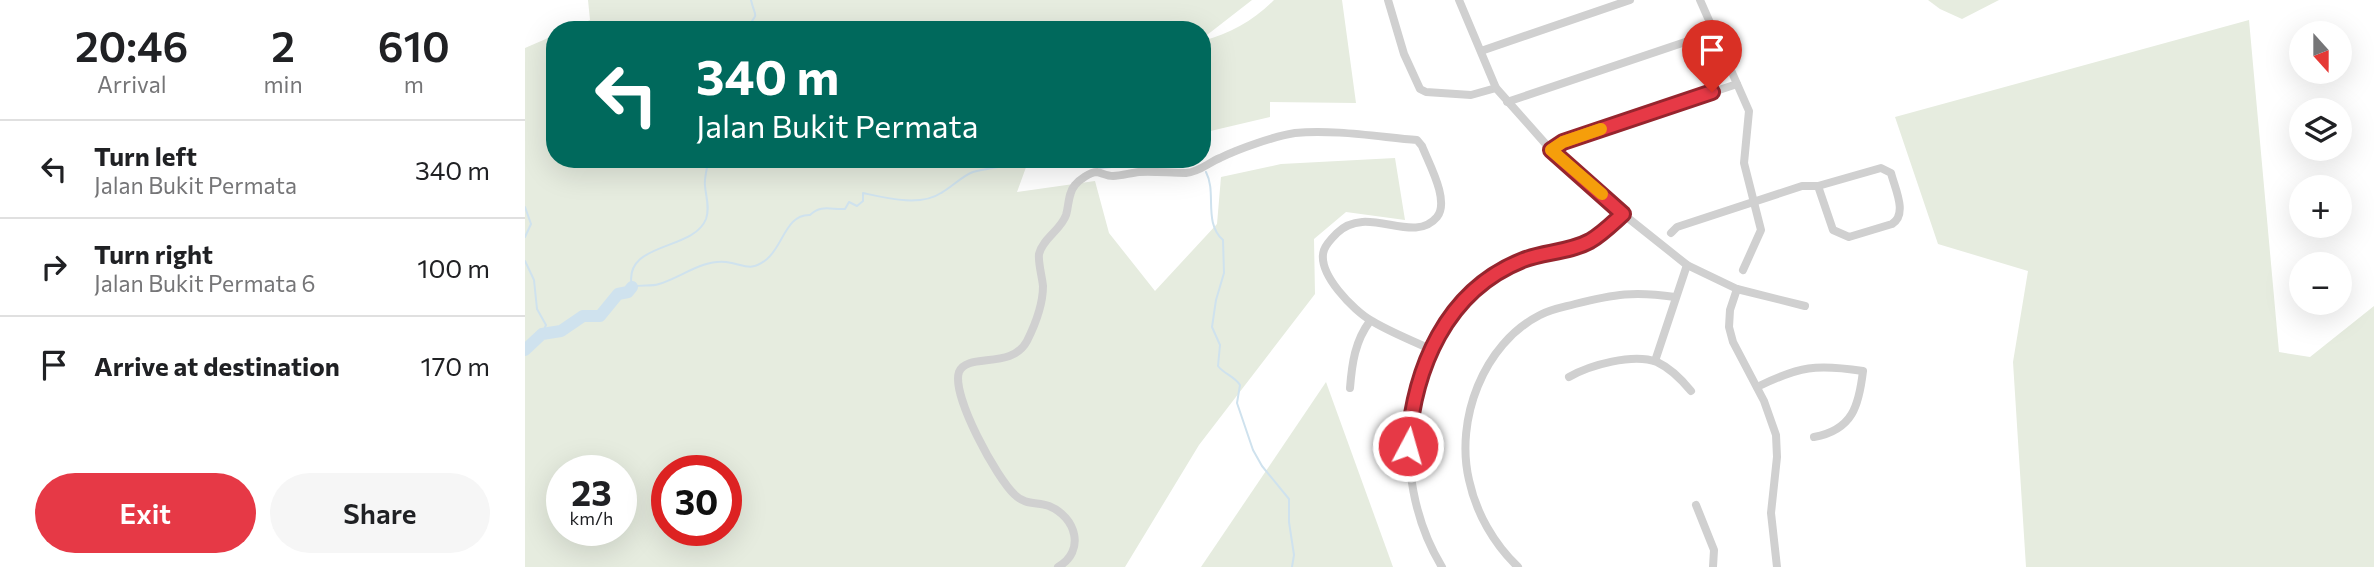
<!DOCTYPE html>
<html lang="en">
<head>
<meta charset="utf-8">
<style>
	:root { --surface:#fff; --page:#f6f6f6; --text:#202124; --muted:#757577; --line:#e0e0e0; --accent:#e63946 }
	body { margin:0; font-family:Commissioner,sans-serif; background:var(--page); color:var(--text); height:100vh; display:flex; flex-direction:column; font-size:26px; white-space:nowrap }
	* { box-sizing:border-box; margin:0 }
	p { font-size:23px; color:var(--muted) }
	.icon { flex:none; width:38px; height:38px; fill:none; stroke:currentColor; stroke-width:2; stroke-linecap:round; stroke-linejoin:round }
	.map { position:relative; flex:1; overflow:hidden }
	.sheet { display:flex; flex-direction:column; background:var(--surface); width:525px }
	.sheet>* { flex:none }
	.hud { position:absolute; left:21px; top:21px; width:665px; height:147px; border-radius:28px; box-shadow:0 7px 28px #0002; background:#00695c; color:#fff; overflow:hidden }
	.needle { width:46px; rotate:159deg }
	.controls { position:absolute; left:1764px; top:21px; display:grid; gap:14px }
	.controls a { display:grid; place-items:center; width:63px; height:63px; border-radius:50%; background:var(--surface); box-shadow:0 7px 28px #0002; font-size:35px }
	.speed { position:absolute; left:21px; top:455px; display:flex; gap:14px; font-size:35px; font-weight:700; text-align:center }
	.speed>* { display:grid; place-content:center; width:91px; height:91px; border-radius:50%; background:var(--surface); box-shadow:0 7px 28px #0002; line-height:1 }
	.speed small { font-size:18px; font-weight:400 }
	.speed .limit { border:10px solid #d22; background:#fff; color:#111 }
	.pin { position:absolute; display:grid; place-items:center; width:60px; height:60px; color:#fff; margin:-72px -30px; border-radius:50% 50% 50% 0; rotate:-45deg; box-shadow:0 0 7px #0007 }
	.pin .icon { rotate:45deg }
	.me { position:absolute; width:77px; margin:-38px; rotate:6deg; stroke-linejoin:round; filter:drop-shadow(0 0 5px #0008) }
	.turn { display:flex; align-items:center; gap:24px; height:147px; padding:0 35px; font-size:32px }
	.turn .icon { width:91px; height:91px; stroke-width:2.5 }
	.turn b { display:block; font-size:49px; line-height:60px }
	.eta { display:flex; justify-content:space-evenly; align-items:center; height:119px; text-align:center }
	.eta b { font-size:42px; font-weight:600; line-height:49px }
	.primary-button { display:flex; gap:14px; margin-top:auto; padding:14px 35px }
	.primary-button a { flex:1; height:80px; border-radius:42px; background:var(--accent); color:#fff; font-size:28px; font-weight:600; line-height:80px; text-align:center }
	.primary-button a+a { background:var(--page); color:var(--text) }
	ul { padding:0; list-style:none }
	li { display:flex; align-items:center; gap:21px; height:98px; padding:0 35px; border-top:2px solid var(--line) }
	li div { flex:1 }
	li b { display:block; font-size:26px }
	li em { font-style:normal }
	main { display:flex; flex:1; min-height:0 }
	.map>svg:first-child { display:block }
	.green { fill:#e6ecdf; fill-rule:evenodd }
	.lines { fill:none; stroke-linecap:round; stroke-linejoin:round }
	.stream { stroke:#cfe2ee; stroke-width:2 }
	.river { stroke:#cfe2ee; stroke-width:12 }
	.street { stroke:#d0d0d0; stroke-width:8 }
	.route-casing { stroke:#96252e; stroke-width:18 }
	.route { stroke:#e63946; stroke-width:12 }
	.slow { stroke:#f59e0b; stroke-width:12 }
</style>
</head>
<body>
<main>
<section class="sheet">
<div class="eta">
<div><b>20:46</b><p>Arrival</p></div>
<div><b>2</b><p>min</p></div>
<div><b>610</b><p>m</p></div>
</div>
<ul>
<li><svg class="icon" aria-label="left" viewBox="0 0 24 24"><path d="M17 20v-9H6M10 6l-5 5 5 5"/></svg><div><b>Turn left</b><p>Jalan Bukit Permata</p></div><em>340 m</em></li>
<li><svg class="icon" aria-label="right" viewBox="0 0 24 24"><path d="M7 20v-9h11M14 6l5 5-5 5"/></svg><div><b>Turn right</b><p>Jalan Bukit Permata 6</p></div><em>100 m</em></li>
<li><svg class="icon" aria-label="arrive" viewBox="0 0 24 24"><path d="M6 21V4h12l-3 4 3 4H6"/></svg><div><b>Arrive at destination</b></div><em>170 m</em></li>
</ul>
<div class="primary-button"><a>Exit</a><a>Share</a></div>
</section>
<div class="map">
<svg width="1849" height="567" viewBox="0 0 1849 567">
	<rect width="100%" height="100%" fill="#fff"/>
	<g class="green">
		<polygon points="63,0 727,0 682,35 677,35 677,30 43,30 65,20"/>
		<path d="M749,0H817L831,103L745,102V117L677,133V41C706,33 728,21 749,0Z"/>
		<polygon points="1403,0 1474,0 1437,19 1415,9"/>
		<polygon points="1724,20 1754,352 1785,357 1849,306 1849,567 1501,567 1488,362 1503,271 1413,244 1370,117"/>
		<path d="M30,35V159H504L492,192L570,181L584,233L630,291L692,224L696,177L756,164L870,158L880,220L821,212L789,239L790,294L674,445L600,567H0V48ZM37,471H96V530H37ZM142,471H201V530H142Z"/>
		<polygon points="801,382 868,567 676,567"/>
	</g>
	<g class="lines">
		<g class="stream">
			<path d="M221,30C234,10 231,21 226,0"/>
			<path d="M184,159C182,168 179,178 180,186C181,197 185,208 181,219C168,252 97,241 107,287C116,284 125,287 134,284C155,278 178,259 201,262C219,264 225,273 242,259C258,246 261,214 285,215C296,204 307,210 320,209L324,202L332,206L338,201V193C361,198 395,207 416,193C427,187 437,176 448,172C465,167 485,167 501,159"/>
			<polyline points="563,159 566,162"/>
			<polyline points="575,168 669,160"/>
			<path d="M681,172C692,193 678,222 698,240L699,273L691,300L687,327L695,345L693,366C699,374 709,376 715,385L712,403L728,450L737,466L764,499V522L769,555L767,567"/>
			<polyline points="0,207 6,224 0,237"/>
			<polyline points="0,261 9,280 12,309 21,325 17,334"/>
		</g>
		<polyline class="river" points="0,350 17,334 36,331 58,316 75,316 93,294 103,292 107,287"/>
		<g class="street">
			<polyline points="863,0 879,54 895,89 901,92 946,95 971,88"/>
			<polyline points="934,0 971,88 1026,150 1098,214 1162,265 1212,289 1280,306"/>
			<polyline points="1175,0 1224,111 1219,163 1236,230 1218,270"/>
			<polyline points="956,51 1105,0"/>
			<polyline points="982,102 1190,32"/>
			<polyline points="1026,150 1038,142 1212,84"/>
			<path d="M1146,233L1152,227L1277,186H1293L1356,168L1366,173C1370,189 1383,214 1367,224L1324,237L1308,230L1293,186"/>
			<polyline points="1212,289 1205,310 1204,327 1208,342 1239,401 1251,435 1252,457 1246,513 1252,567"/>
			<polyline points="1130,361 1162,265"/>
			<path d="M1044,377C1065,365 1108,353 1132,362C1145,368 1157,380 1166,391"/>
			<path d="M1232,387C1275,366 1291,364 1338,371C1334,405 1328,430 1289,437"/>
			<path d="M825,388C827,363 830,341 845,321"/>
			<polyline points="1171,505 1189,550 1188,567"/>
			<path d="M533,567C561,551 551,517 524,506C512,502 500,505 490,495C472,479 426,395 434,372C442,352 487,370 502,341C510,325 518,304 518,286C517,276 513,263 514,254C518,238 536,230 541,215C544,205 543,193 550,185C554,180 565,172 572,172C577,173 582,176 588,176C596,176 605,173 614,172C630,171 645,173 661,173C674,172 683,163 695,158C713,149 750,136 770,133C807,129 855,137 892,140L897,146C904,164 925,201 912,217C888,246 842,203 812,233C808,237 801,244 799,250C791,273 829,311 847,321C865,332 886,340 905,349"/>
			<path d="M917,567C861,475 876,338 969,274C989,261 1012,255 1034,250C1044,248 1056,246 1065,241C1077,234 1088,223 1098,214"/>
			<path d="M993,567C969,544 951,513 944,480C930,420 958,344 1015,315C1026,309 1039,307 1050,304C1090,294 1109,291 1150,297"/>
		</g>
	</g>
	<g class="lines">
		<g class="route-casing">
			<path id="route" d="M883,446C889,369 920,291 998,260C1019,252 1045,252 1065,241C1077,234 1088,223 1098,214L1026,150L1038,142L1187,92"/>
		</g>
		<use href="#route" class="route"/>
		<polyline class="slow" points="1076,129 1038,142 1026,150 1077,194"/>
	</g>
</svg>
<div class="controls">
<a><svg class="needle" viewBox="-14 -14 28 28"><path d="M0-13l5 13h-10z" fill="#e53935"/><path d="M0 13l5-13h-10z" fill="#757577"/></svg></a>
<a><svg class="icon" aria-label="layers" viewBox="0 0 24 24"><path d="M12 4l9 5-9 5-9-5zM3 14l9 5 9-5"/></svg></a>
<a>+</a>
<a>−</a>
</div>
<div class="speed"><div>23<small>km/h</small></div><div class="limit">30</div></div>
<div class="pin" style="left:1187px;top:92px;background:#d93025"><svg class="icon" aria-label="arrive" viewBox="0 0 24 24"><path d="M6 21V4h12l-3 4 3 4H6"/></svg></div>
<svg class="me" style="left:883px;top:446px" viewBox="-20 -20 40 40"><circle r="17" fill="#e63946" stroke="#fff" stroke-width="3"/><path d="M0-11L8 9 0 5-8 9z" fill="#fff"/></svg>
<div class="hud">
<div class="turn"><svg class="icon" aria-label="left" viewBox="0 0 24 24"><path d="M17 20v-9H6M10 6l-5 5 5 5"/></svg><div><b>340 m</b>Jalan Bukit Permata</div></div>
</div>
</div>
</main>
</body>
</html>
